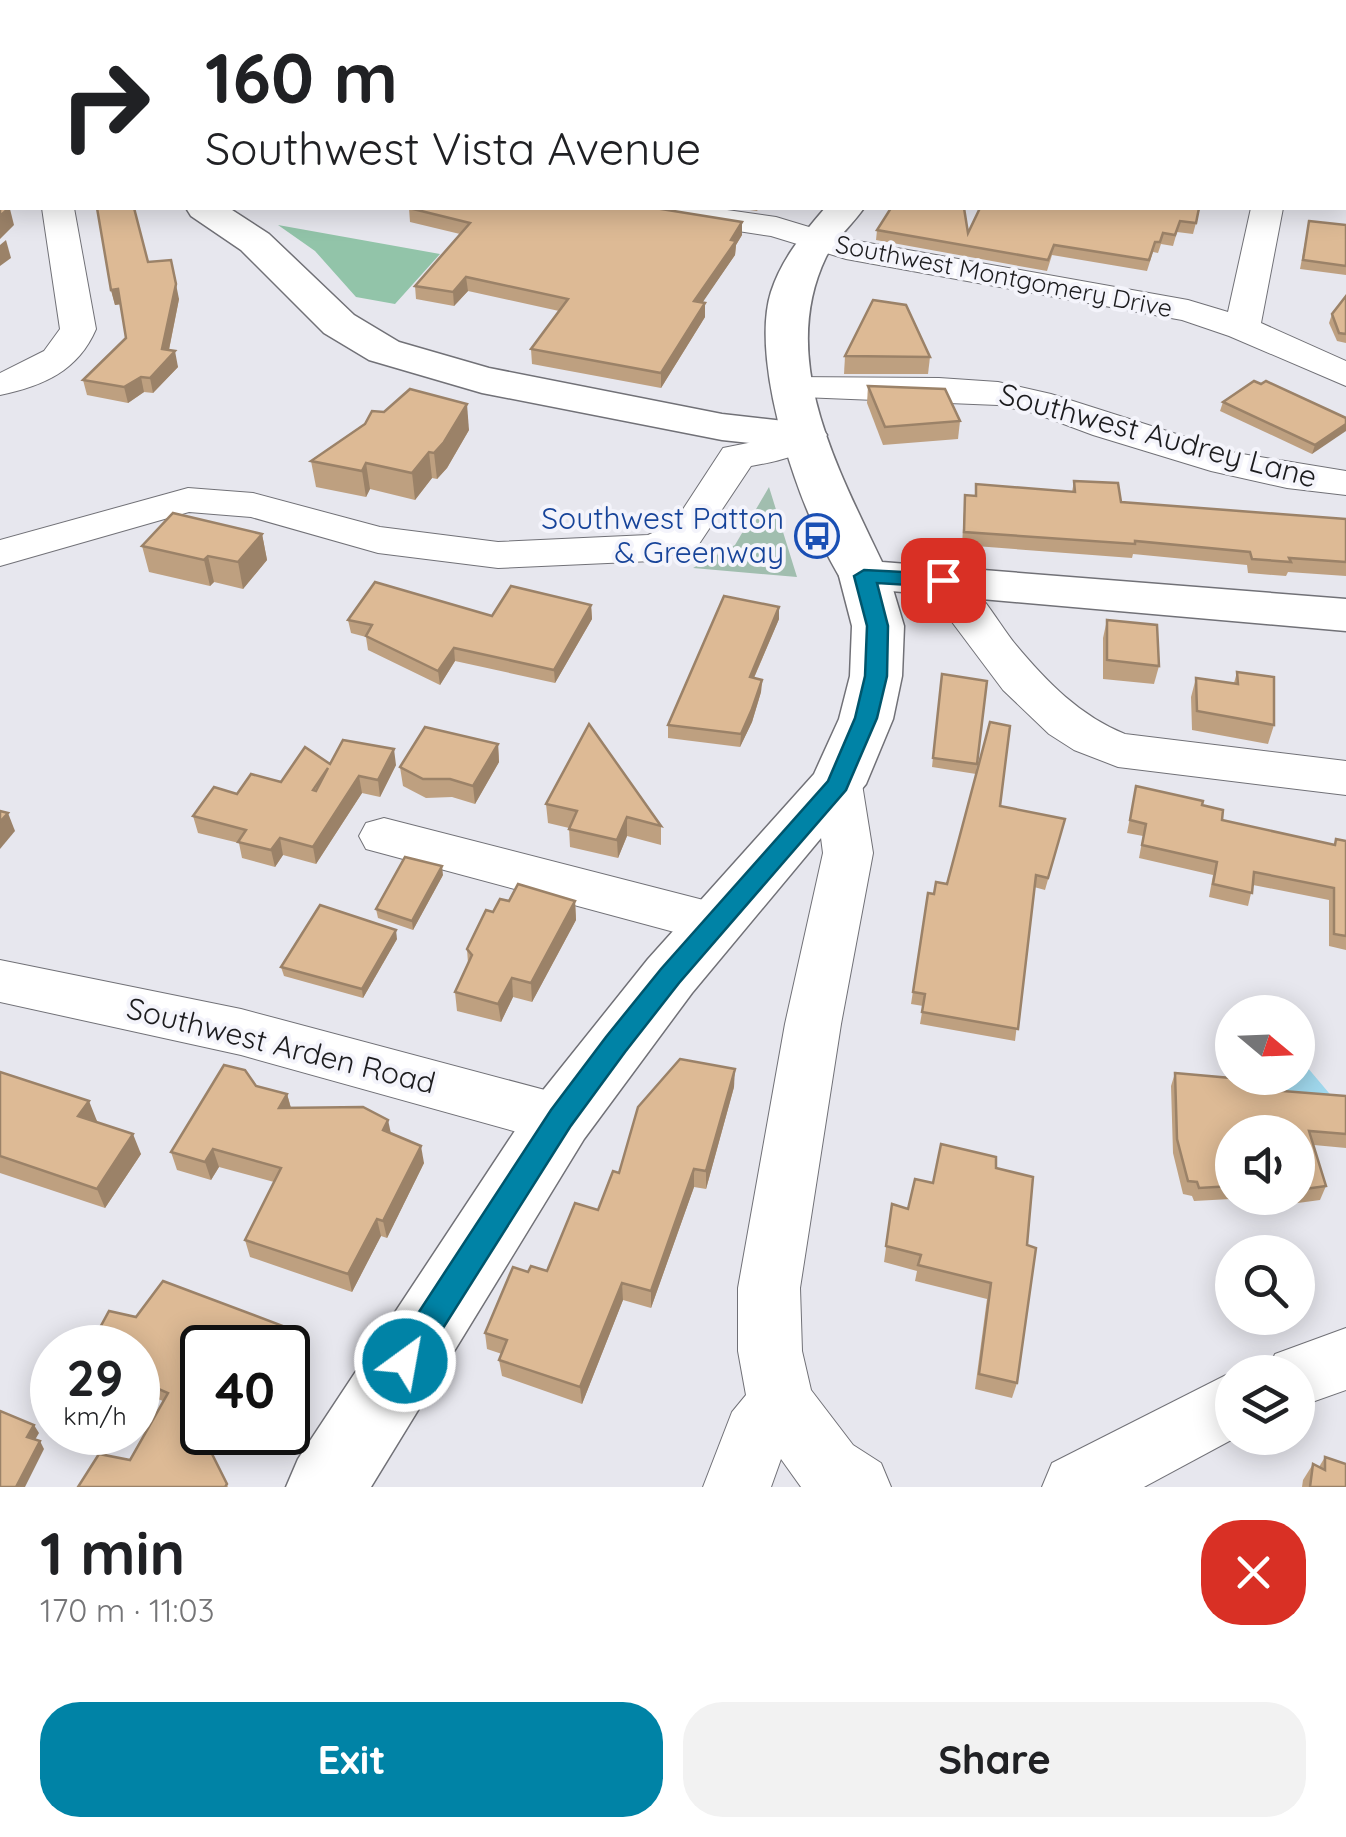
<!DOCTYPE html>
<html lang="en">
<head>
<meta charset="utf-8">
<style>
	:root { --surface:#fff; --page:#f2f2f2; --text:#202124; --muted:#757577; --accent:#0083a6 }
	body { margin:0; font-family:Quicksand,sans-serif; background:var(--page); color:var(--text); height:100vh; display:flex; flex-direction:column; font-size:38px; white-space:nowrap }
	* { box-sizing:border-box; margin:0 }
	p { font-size:32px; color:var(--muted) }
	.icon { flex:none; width:55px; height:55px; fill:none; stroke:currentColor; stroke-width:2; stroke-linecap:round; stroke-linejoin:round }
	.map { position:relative; height:1487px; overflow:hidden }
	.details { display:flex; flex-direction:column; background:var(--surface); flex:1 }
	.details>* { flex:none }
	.banner { position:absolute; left:0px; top:0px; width:1348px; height:210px; box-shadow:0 5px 25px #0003; background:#fff; color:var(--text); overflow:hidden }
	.needle { width:65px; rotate:109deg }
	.buttons { position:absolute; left:1215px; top:995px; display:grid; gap:20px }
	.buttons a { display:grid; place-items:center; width:100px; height:100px; border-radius:50%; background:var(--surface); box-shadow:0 5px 25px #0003; font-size:50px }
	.speed { position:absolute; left:30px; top:1325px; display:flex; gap:20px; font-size:50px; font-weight:700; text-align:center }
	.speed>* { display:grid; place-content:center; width:130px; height:130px; border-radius:50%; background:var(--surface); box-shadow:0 5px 25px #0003; line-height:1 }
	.speed small { font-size:25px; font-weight:400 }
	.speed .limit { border:5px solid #111; border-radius:15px; background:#fff; color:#111 }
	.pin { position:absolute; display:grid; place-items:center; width:85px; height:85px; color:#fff; margin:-42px; border-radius:20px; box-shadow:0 5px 15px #0006 }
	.me { position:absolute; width:110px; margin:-55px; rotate:32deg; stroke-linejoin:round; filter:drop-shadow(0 0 8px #0008) }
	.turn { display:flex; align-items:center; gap:35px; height:210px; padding:0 40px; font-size:45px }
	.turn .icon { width:130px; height:130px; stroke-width:2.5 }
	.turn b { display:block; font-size:70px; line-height:85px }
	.round { display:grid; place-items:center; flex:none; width:105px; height:105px; border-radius:40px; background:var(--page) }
	.headline { display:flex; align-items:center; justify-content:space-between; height:170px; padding:0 40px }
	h1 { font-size:60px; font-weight:700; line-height:75px }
	.primary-button { display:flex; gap:20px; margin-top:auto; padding:20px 40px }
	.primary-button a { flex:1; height:115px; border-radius:40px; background:var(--accent); color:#fff; font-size:40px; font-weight:700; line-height:115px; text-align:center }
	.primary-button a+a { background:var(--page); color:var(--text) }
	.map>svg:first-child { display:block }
	.green { fill:#a1beaf }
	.forest { fill:#92c4a9 }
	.water { fill:#a0d8ed }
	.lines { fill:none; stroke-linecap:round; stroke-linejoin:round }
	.minor-casing { stroke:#717177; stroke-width:2 }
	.tertiary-casing { stroke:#717177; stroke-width:3 }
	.secondary-casing { stroke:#717177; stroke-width:3 }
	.minor { fill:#fff; fill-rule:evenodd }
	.tertiary { fill:#fff; fill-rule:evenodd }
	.secondary { fill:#fff; fill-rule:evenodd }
	.wall { fill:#bea080 }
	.shaded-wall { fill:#9b8268 }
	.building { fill:#ddba95; stroke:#9b8268; stroke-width:2.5; fill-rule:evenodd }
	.route { fill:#0083a6; stroke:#00556c; stroke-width:2.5 }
	.labels { text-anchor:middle; stroke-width:8; stroke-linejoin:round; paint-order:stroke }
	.far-street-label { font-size:25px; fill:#1c1c1e; stroke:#f4f4fb }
	.street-label { font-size:30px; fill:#1c1c1e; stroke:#f4f4fb }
	.transit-label { font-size:30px; fill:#164399; stroke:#f4f4fb; text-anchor:end }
</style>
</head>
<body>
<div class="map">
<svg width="1346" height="1487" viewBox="0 0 1346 1487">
	<rect width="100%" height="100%" fill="#e7e7ee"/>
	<polygon class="green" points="769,487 797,577 693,568 735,545"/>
	<polygon class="forest" points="278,225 440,254 395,304 356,297 315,251"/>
	<polygon class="water" points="1298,1065 1307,1067 1340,1106 1249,1086 1250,1078 1298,1078"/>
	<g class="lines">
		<g class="minor-casing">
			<g id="minor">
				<rect x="1345" y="13" width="1" height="17"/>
				<path d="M42,208H74L96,329C78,371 43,386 0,395V373L44,351L60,329Z"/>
				<polygon points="637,208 713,208 776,217 852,240 1188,300 1228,312 1251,208 1283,208 1261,323 1346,361 1346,386 1229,336 1182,320 846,259 771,236 653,218 641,215"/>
				<polygon points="790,377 939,378 998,382 1051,394 1236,453 1346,471 1346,495 1287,488 1211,471 1093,435 1034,413 998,405 777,396 771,388 777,380"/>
				<path d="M804,423L818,427L823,435C810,455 774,462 751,466L697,547L652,561L498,568L378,553L251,517L189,512L0,566V540L188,488L253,493L380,527L498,542L648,535L674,523L723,448L758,441Z"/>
				<path d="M943,567C974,575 996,621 1016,645C1047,682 1080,716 1125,734L1346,761V795L1118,767L1074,750L1049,734L1003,690L928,590L922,580L928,570Z"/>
				<polygon points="838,767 855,772 862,784 873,853 841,1024 800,1288 802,1351 811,1390 853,1445 881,1463 891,1487 801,1487 781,1459 771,1487 703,1487 732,1412 746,1395 738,1351 738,1288 785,1024 823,853 814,784 821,772"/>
				<polygon points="384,818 715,903 734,909 741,923 734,937 715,943 366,849 359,836 366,823"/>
				<polygon points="0,960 241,1009 560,1094 581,1102 589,1119 581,1136 560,1144 241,1055 0,1002"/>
				<polygon points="1346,1328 1346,1390 1298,1407 1298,1372 1267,1372 1275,1354"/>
				<polygon points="1232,1372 1235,1438 1144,1487 1042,1487 1052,1463"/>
			</g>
		</g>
		<g class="tertiary-casing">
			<g id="tertiary">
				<rect x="0" y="96" width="2" height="21"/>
				<polygon points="186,208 229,208 269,234 354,315 399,342 489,368 722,414 820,425 827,435 820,445 804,449 722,440 482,393 369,360 324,333 241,250 191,216"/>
				<polygon points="864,560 882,565 889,576 904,626 902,676 893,719 866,784 692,993 584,1139 371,1487 286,1487 298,1459 536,1099 648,959 814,774 839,719 850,676 852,626 839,576 846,565"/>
			</g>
		</g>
		<g class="secondary-casing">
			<g id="secondary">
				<polygon points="609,0 641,0 643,2 610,2"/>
				<path d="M825,208H864C853,224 835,239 826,257C777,359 838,469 882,562L1346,599V631L846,587C804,524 748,366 771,292C782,258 803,234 825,208Z"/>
			</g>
		</g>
		<use href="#minor" class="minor"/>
		<use href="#tertiary" class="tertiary"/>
		<use href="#secondary" class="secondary"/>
	</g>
	<g class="wall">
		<polygon points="653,0 855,0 855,2 656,2"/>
		<polygon points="409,208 742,222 742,235 736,245 735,255 702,302 705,303 705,317 661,388 532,364 531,349 559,311 468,291 454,306 416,299 415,286 460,234 410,222"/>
		<polygon points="736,208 759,208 757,211"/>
		<polygon points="1200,208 1193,234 1177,232 1173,246 1161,244 1158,253 1153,252 1147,271 1052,255 1047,271 876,240 877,230 968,233"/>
		<polygon points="1309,221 1346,225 1346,275 1300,269"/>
		<polygon points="148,262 179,299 169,350 178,367 153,393 144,392 128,403 87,395 83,380 126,338 120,304 115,305 111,290"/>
		<polygon points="1346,296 1346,343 1337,341 1329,323 1332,314"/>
		<polygon points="845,356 930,357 928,374 844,374"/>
		<polygon points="868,386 960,421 958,439 883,445 867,403"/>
		<polygon points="1223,402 1346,418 1312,454 1220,411"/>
		<polygon points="469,430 447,468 437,479 432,478 415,500 370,489 366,497 316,487 311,461"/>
		<polygon points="1074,481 1121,502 1346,519 1346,576 1288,572 1286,576 1248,573 1247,565 1133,554 1132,558 962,545 965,495 975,496 976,484 1072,492"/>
		<polygon points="262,534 267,560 243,589 214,582 210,586 149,572 142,546"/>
		<polygon points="591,605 592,619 555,683 455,661 440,685 368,650 366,637 351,633 348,620 492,616"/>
		<polygon points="779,607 779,619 754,678 762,680 761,692 752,722 740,747 668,738 668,725"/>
		<polygon points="1107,620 1159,666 1154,684 1103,679 1103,638"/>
		<polygon points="1237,672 1274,725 1268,744 1192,730 1191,697 1196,678 1234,683"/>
		<polygon points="942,674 987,681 976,774 932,767"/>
		<polygon points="589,724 661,826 661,845 627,836 618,858 570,847 569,828 548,823 546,804"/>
		<polygon points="498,744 499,762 475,804 452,797 426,798 403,786 400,767"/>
		<polygon points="330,764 396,765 380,797 362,793 316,864 283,855 275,867 242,858 239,843 198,833 193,816 237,794 281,782"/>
		<polygon points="1136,786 1202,805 1222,820 1334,845 1336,839 1346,841 1346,950 1329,946 1329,900 1253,885 1248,906 1209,897 1213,875 1139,858 1143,836 1127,833"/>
		<polygon points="1000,806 1062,831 1045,890 1034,887 1015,1041 920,1024 923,1006 911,1004 928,893 934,894 947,884"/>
		<polygon points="443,875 413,930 378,918 376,909"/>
		<polygon points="509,901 575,901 576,920 532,1002 513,997 501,1022 457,1011 455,992 468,963 467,949 493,912"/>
		<polygon points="397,939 363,998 284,976 281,967"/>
		<polygon points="0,1072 97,1121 96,1122 141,1154 105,1208 0,1173"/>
		<polygon points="1175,1073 1245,1088 1346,1096 1346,1148 1314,1145 1326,1186 1320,1200 1268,1207 1262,1198 1298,1198 1298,1132 1232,1132 1232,1198 1249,1198 1194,1201 1192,1196 1183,1194 1173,1153 1171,1086"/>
		<polygon points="256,1086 287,1094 291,1108 391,1133 424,1163 387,1238 381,1236 352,1292 250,1257 245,1240 274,1182 219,1167 211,1180 177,1170 171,1152"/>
		<polygon points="734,1087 706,1189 694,1187 651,1308 623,1300 582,1404 502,1376 499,1360 502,1354 487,1349 485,1333 528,1272 547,1271 598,1210 619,1173"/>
		<polygon points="996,1168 1027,1245 1017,1383 1012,1398 975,1389 987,1299 915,1281 917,1271 884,1262 892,1204 908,1209 933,1183"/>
		<polygon points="136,1317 288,1339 202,1348 202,1415 191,1411 228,1487 78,1487 130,1460 163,1401 138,1391"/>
		<polygon points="1325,1457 1346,1487 1302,1487 1303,1480 1313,1464 1319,1467"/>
	</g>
	<g class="shaded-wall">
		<polygon points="2,193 2,208 11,208 10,209 14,225 0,239 0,196"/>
		<polygon points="742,222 742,235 736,245 735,255 694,315 694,301"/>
		<polygon points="6,240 11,258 0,266 0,245"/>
		<polygon points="466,277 468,291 454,306 453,292"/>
		<polygon points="176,284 179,299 167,359 175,351 178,367 153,393 150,378 162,349"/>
		<polygon points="118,289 122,304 115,305 111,290"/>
		<polygon points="705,303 705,317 661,388 661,373"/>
		<polygon points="141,377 144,392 128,403 124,387"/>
		<polygon points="467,404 469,430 447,468 437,479 434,453"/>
		<polygon points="1346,424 1346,431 1312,454 1315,445"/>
		<polygon points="429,452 432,478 415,500 412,473"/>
		<polygon points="366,463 370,489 366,497 362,471"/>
		<polygon points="262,534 267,560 243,589 238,562"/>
		<polygon points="208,556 214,582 210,586 204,560"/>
		<polygon points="591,605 592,619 555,683 554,670"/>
		<polygon points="779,607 779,619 749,689 750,677"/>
		<polygon points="454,648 455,661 440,685 438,671"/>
		<polygon points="762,680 761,692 752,722 740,747 741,734"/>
		<polygon points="498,744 499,762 475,804 473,786"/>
		<polygon points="394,749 396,765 380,797 378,780"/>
		<polygon points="359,776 362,793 316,864 313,847"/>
		<polygon points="8,813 15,831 0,849 0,822"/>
		<polygon points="627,817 627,836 618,858 617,840"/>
		<polygon points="280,838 283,855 275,867 271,850"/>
		<polygon points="442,866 443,875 413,930 412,921"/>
		<polygon points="575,901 576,920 532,1002 531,983"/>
		<polygon points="396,930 397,939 363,998 362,989"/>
		<polygon points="512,978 513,997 501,1022 498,1004"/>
		<polygon points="735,1069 734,1087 706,1189 706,1171"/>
		<polygon points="287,1094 292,1112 279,1108"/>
		<polygon points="89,1101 97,1121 86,1136 78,1116"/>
		<polygon points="388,1120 392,1138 383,1130"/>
		<polygon points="133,1134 141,1154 105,1208 97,1189"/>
		<polygon points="421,1146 424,1163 387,1238 383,1221"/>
		<polygon points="213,1149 219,1167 211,1180 205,1162"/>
		<polygon points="694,1169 694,1187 651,1308 651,1291"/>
		<polygon points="377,1219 381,1236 352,1292 348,1274"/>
		<polygon points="622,1283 623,1300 582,1404 580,1387"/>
		<polygon points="283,1326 288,1339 281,1348 268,1348"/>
		<polygon points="34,1425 39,1433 32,1445 27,1437"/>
		<polygon points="40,1441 44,1449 25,1487 16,1487"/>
	</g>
	<g class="building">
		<polygon points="0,0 473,0 488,2 2,2 2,47 0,46"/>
		<polygon points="688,0 851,0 850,2 692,2"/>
		<polygon points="936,0 999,0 998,2 935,2"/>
		<polygon points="1082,0 1127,0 1126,2 1081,2"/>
		<polygon points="1221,0 1240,0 1256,2 1220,2"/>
		<rect x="1345" y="24" width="1" height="74"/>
		<polygon points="0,173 2,173 2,193 0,196"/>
		<polygon points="9,208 0,216 0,209"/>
		<polygon points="97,208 134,208 148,262 171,260 176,284 162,349 175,351 150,378 141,377 124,387 83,380 126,338 118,289 111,290"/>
		<polygon points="409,208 655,208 742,222 731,240 736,241 694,301 705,303 661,373 531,349 568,299 466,277 453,292 415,286 470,223"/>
		<polygon points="891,208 964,208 968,233 980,208 1199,208 1196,223 1180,221 1175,235 1163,233 1160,242 1155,242 1149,260 1054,245 1048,260 877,230"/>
		<polygon points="1309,221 1346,225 1346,266 1303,260"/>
		<polygon points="1346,296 1346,334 1339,333 1332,314"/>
		<polygon points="873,300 906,305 930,357 845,356"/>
		<polygon points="1254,381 1261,384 1266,381 1346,418 1346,424 1315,445 1223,402"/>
		<polygon points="868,386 945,389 960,421 885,427"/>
		<polygon points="410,389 467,404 444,442 434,453 429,452 412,473 366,463 362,471 311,461 365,424 372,411 384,412"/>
		<polygon points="1074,481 1118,483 1121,502 1346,519 1346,562 1289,558 1291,562 1252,559 1250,552 1135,541 1135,544 964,532 965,495 976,496 976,484 1075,492"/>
		<polygon points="173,513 262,534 238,562 208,556 204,560 142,546"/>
		<polygon points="375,582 492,616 511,586 591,605 554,670 454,648 438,671 366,636 372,625 348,620"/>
		<polygon points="724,596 779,607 750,677 762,680 752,709 741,734 668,725"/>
		<polygon points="1107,620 1157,625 1159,666 1107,660"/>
		<polygon points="1237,672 1274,677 1274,725 1197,711 1196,678 1238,684"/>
		<polygon points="942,674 987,681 977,764 933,758"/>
		<polygon points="990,722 1010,726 1000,806 1065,819 1048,878 1036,875 1018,1029 922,1012 925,994 913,992 928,893 934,894 936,882 947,884"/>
		<polygon points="589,724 661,826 627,817 617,840 569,829 577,811 546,804"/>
		<polygon points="425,727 498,744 473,786 450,779 423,779 400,767"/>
		<path d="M343,740L394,749L378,780L359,776L313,847L280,838L271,850L238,842L246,830L193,816L214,787L237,794L251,774L281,782L305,747L330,764ZM328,768L316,791L313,790Z"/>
		<polygon points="1136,786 1203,801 1202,805 1223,810 1222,820 1335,845 1336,839 1346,841 1346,936 1334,934 1334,888 1254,872 1252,893 1213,884 1217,862 1142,845 1146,824 1130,820"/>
		<polygon points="0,811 8,813 0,822"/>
		<polygon points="405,857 442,866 412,921 376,909"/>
		<polygon points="518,884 575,901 531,983 512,978 498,1004 455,992 472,955 467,949 486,910 493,912 500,899 509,901"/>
		<polygon points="320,905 396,930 362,989 281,967"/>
		<polygon points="680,1059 735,1069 706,1171 694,1169 651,1291 622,1283 580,1387 499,1360 507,1340 485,1333 513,1267 528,1272 531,1266 547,1271 575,1203 598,1210 613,1171 619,1173 638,1107"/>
		<polygon points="224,1065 245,1070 256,1086 287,1094 279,1108 363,1107 388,1120 383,1130 421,1146 383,1221 377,1219 348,1274 245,1240 281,1168 213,1149 205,1162 171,1152"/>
		<polygon points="0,1072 89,1101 78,1116 133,1134 97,1189 0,1156"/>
		<polygon points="1175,1073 1242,1079 1245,1088 1346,1096 1346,1134 1309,1131 1326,1186 1298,1190 1298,1132 1232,1132 1232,1186 1199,1188 1197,1182 1188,1181 1177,1139"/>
		<polygon points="941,1144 996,1157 996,1168 1033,1177 1027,1245 1036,1248 1017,1383 979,1374 991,1283 918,1265 921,1255 886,1246 892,1204 908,1209 915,1179 933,1183"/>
		<polygon points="163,1281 283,1326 268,1348 202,1348 202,1404 184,1398 227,1484 225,1487 78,1487 99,1454 130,1460 168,1393 138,1380 138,1348 89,1348 109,1311 136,1317"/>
		<polygon points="0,1411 34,1425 27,1437 40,1441 16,1487 0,1487"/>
		<polygon points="1325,1457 1346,1464 1346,1487 1310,1487 1313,1464 1325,1470"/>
	</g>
	<polygon class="route" points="864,570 943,574 953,580 943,587 877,583 888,626 887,676 877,718 846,790 679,983 625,1052 570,1127 416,1371 405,1375 394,1371 389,1361 394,1350 551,1110 606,1037 661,969 828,781 855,718 865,676 867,626 854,576"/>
	<defs>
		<g id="bus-ring" transform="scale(2.25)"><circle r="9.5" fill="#f4f4fb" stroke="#1a4fb4" stroke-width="1.5"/><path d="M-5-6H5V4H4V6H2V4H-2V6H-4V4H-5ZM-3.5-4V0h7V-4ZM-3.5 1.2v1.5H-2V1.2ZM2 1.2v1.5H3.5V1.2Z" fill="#1a4fb4"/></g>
	</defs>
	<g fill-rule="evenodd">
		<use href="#bus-ring" x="817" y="536"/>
	</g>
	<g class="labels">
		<g class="far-street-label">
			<text transform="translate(1004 276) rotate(11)" y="9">Southwest Montgomery Drive</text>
		</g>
		<g class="street-label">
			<text transform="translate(1158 436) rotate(15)" y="10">Southwest Audrey Lane</text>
			<text transform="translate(281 1046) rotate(14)" y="10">Southwest Arden Road</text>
		</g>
		<g class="transit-label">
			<text x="784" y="529">Southwest Patton<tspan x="784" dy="34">&amp; Greenway</tspan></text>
		</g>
	</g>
</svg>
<div class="buttons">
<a><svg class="needle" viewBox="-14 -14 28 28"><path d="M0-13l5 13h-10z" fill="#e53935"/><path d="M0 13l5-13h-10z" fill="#757577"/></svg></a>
<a><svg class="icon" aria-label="sound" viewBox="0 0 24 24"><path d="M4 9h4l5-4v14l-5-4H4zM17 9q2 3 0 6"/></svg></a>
<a><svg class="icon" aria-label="search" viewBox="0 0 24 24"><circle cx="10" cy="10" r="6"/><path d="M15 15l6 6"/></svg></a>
<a><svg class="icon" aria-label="layers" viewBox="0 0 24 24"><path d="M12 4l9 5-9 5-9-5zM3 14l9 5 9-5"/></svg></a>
</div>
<div class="speed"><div>29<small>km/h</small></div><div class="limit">40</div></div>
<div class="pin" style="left:943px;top:580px;background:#d93025"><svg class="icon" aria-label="arrive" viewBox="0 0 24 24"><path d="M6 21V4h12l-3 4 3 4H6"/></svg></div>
<svg class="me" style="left:405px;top:1361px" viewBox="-20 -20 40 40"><circle r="17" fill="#0083a6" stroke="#fff" stroke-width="3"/><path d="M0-11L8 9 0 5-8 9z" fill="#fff"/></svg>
<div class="banner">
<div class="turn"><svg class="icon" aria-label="right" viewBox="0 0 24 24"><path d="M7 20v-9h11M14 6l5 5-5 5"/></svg><div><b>160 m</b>Southwest Vista Avenue</div></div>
</div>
</div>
<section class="details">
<div class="headline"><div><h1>1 min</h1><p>170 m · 11:03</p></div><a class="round" style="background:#d93025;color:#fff"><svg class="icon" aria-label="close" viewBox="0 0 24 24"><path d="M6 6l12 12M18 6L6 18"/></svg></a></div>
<div class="primary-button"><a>Exit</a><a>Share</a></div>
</section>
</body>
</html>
